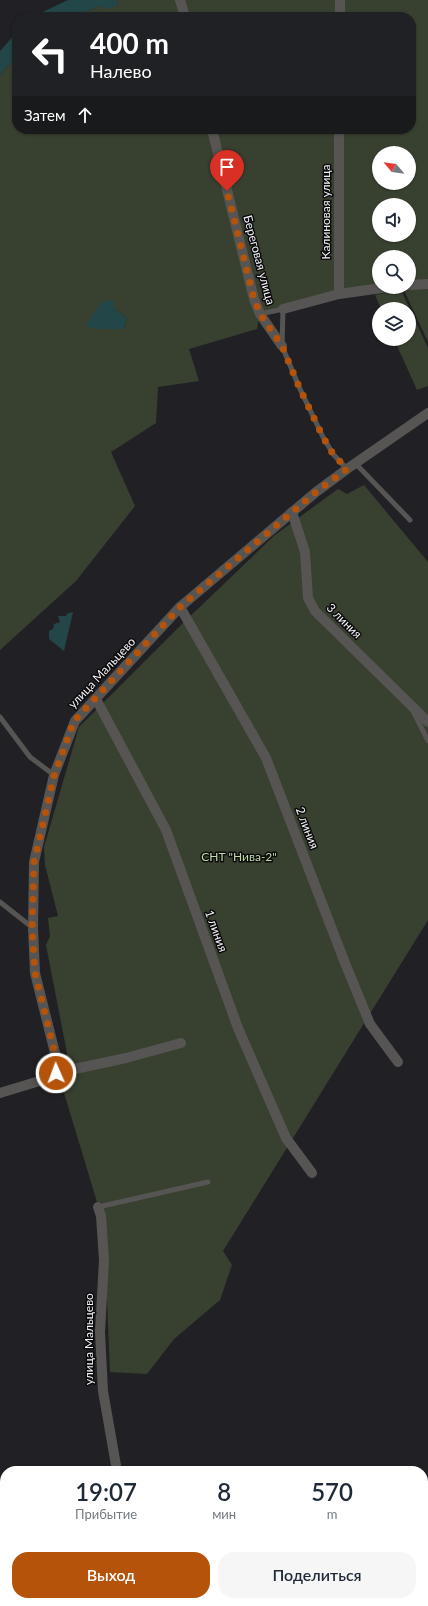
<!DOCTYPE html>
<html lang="ru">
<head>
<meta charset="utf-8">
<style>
	:root { --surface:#fff; --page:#f6f6f7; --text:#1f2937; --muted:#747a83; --accent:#b45309 }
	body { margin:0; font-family:Lato,sans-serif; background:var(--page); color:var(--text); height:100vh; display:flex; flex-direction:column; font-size:15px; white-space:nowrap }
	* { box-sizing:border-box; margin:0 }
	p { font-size:13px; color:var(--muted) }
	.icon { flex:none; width:22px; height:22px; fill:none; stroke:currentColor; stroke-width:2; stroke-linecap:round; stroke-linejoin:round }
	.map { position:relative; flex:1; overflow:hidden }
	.side { position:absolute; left:0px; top:1466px; width:428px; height:140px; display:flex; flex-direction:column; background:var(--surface); border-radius:16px 16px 0 0; box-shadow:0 1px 3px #0004 }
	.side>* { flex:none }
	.banner { position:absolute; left:12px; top:12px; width:404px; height:122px; border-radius:16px; box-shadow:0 1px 3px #0004; background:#202124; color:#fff; overflow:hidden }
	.needle { width:26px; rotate:299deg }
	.buttons { position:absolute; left:372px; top:146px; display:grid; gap:8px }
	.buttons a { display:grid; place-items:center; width:44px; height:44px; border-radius:50%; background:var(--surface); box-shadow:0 1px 3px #0004; font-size:20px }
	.pin { position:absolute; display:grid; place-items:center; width:34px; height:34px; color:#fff; margin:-41px -17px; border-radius:50% 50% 50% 0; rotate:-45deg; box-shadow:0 0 4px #0007 }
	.pin .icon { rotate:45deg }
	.me { position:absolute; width:44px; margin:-22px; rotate:358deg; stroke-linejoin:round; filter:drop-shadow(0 0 3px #0008) }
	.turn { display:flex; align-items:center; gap:14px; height:84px; padding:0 12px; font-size:18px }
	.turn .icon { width:52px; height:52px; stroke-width:2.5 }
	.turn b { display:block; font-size:28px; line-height:34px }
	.then { display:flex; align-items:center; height:38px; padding:0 12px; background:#0003; gap:8px; font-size:15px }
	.eta { display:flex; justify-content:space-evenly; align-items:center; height:68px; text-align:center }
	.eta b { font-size:24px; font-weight:600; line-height:28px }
	.cta { display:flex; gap:8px; margin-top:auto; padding:8px 12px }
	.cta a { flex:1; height:46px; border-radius:16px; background:var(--accent); color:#fff; font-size:16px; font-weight:600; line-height:46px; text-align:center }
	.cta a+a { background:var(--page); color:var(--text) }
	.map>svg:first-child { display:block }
	.green { fill:#384030; fill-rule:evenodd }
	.water { fill:#234649 }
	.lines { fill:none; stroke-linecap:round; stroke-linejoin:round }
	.service { stroke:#575553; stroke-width:5 }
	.minor { stroke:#575553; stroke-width:10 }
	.route { stroke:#b45309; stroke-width:7; stroke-dasharray:0 12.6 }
	.labels { text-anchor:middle; stroke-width:3; stroke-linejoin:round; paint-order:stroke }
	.street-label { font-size:12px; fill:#f3f3f6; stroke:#0b0b0d }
	.park-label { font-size:12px; fill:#c2dbaa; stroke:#0b0b0d }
</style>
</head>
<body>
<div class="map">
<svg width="428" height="1606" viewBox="0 0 428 1606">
	<rect width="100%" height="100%" fill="#212125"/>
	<g class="green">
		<path d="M118,0H428V284L409,285V257H379V287L260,314L257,329L189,349L199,381L158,387L156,423L111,452L135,506L76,581L0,650V75L17,56V129H411V17H74L99,6L117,5ZM379,153H409V183H379ZM379,205H409V235H379ZM115,309L127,318L124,329H96Z"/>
		<polygon points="428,287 428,342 403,288"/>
		<polygon points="401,290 428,348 428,386 417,390 394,339 409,339 409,309 381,309 375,295"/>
		<polygon points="364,485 428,562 428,920 223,1251 232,1265 220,1300 174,1339 147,1374 110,1372 103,1203 97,1202 61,1083 67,1053 46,945 50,936 48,918 58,916 45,865 44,847 79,727 182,624 275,535 338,489 347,494"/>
	</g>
	<g class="water">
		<polygon points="68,0 118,0 117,5 109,9 99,6 74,17 32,17"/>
		<polygon points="17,32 17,56 0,75 0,51"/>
		<polygon points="113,300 115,309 127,318 124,329 96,329 87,326 90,318 102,302"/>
		<polygon points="73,612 64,651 49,639 49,631 53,629 54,624 60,622 58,616 66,616 68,613"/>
	</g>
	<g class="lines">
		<g class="service">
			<polyline points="260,314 283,309 282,346 300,389 323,437 333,454 347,469"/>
			<polyline points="355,463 410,520"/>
			<polyline points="413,711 428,741"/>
			<polyline points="0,717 30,757 54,775"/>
			<polyline points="0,902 33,928"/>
			<polyline points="98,1207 208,1182"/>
			<polyline points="0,1517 0,1533"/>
		</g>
		<g class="minor">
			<polyline points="180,0 185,17"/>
			<polyline points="340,17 340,0"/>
			<polyline points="212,129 254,299 260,314 282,346"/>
			<polyline points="409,285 428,284"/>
			<polyline points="339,294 339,129"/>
			<polyline points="283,309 339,294 389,287"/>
			<polyline points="292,512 305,552 308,598 315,611 428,722"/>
			<polyline points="180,607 266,758 345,963 370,1024 398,1062"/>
			<polyline points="96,699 166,830 238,1028 286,1138 312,1173"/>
			<polyline points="56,1073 56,1057 35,973 33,928 34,862 54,775 75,721 180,607 316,492 347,469 428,413"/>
			<polyline points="0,1093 46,1079 56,1073 126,1058 181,1043"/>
			<polyline points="98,1207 101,1216 104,1260 100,1332 103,1391 117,1471"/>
			<polyline points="105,1606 106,1601"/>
		</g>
	</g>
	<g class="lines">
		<polyline class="route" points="56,1073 56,1058 35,973 32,928 34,862 54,776 74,721 180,607 316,492 347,469 333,454 323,437 300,389 282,346 260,314 254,299 227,191"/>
	</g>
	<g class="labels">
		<g class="street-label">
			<text transform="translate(326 212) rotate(-90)" y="4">Калиновая улица</text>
			<text transform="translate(259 260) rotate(75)" y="4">Береговая улица</text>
			<text transform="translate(344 621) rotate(45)" y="4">3 линия</text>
			<text transform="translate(102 673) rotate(-47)" y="4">улица Мальцево</text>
			<text transform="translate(307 828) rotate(69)" y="4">2 линия</text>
			<text transform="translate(216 931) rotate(70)" y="4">1 линия</text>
			<text transform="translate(89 1339) rotate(-90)" y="4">улица Мальцево</text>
		</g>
		<g class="park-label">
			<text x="239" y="861">СНТ "Нива-2"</text>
		</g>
	</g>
</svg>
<div class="buttons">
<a><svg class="needle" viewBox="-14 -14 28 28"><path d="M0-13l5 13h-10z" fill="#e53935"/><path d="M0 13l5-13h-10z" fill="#747a83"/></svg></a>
<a><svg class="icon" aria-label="sound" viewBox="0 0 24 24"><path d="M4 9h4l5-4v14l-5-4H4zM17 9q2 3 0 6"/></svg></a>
<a><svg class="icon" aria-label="search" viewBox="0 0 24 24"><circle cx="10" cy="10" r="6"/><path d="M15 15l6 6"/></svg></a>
<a><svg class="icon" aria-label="layers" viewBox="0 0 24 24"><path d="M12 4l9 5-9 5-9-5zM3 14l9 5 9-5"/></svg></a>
</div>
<div class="pin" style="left:227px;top:191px;background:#d93025"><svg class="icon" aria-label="arrive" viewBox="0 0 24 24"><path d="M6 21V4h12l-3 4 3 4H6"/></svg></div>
<svg class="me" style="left:56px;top:1073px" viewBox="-20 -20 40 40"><circle r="17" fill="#b45309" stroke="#fff" stroke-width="3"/><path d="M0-11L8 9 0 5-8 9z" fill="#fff"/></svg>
<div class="banner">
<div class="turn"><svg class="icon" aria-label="left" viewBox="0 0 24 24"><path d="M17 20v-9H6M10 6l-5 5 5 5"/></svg><div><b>400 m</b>Налево</div></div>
<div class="then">Затем<svg class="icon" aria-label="ahead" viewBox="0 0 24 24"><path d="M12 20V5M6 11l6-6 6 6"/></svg></div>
</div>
<section class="side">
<div class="eta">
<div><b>19:07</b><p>Прибытие</p></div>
<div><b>8</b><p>мин</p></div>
<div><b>570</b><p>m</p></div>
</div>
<div class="cta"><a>Выход</a><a>Поделиться</a></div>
</section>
</div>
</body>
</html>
